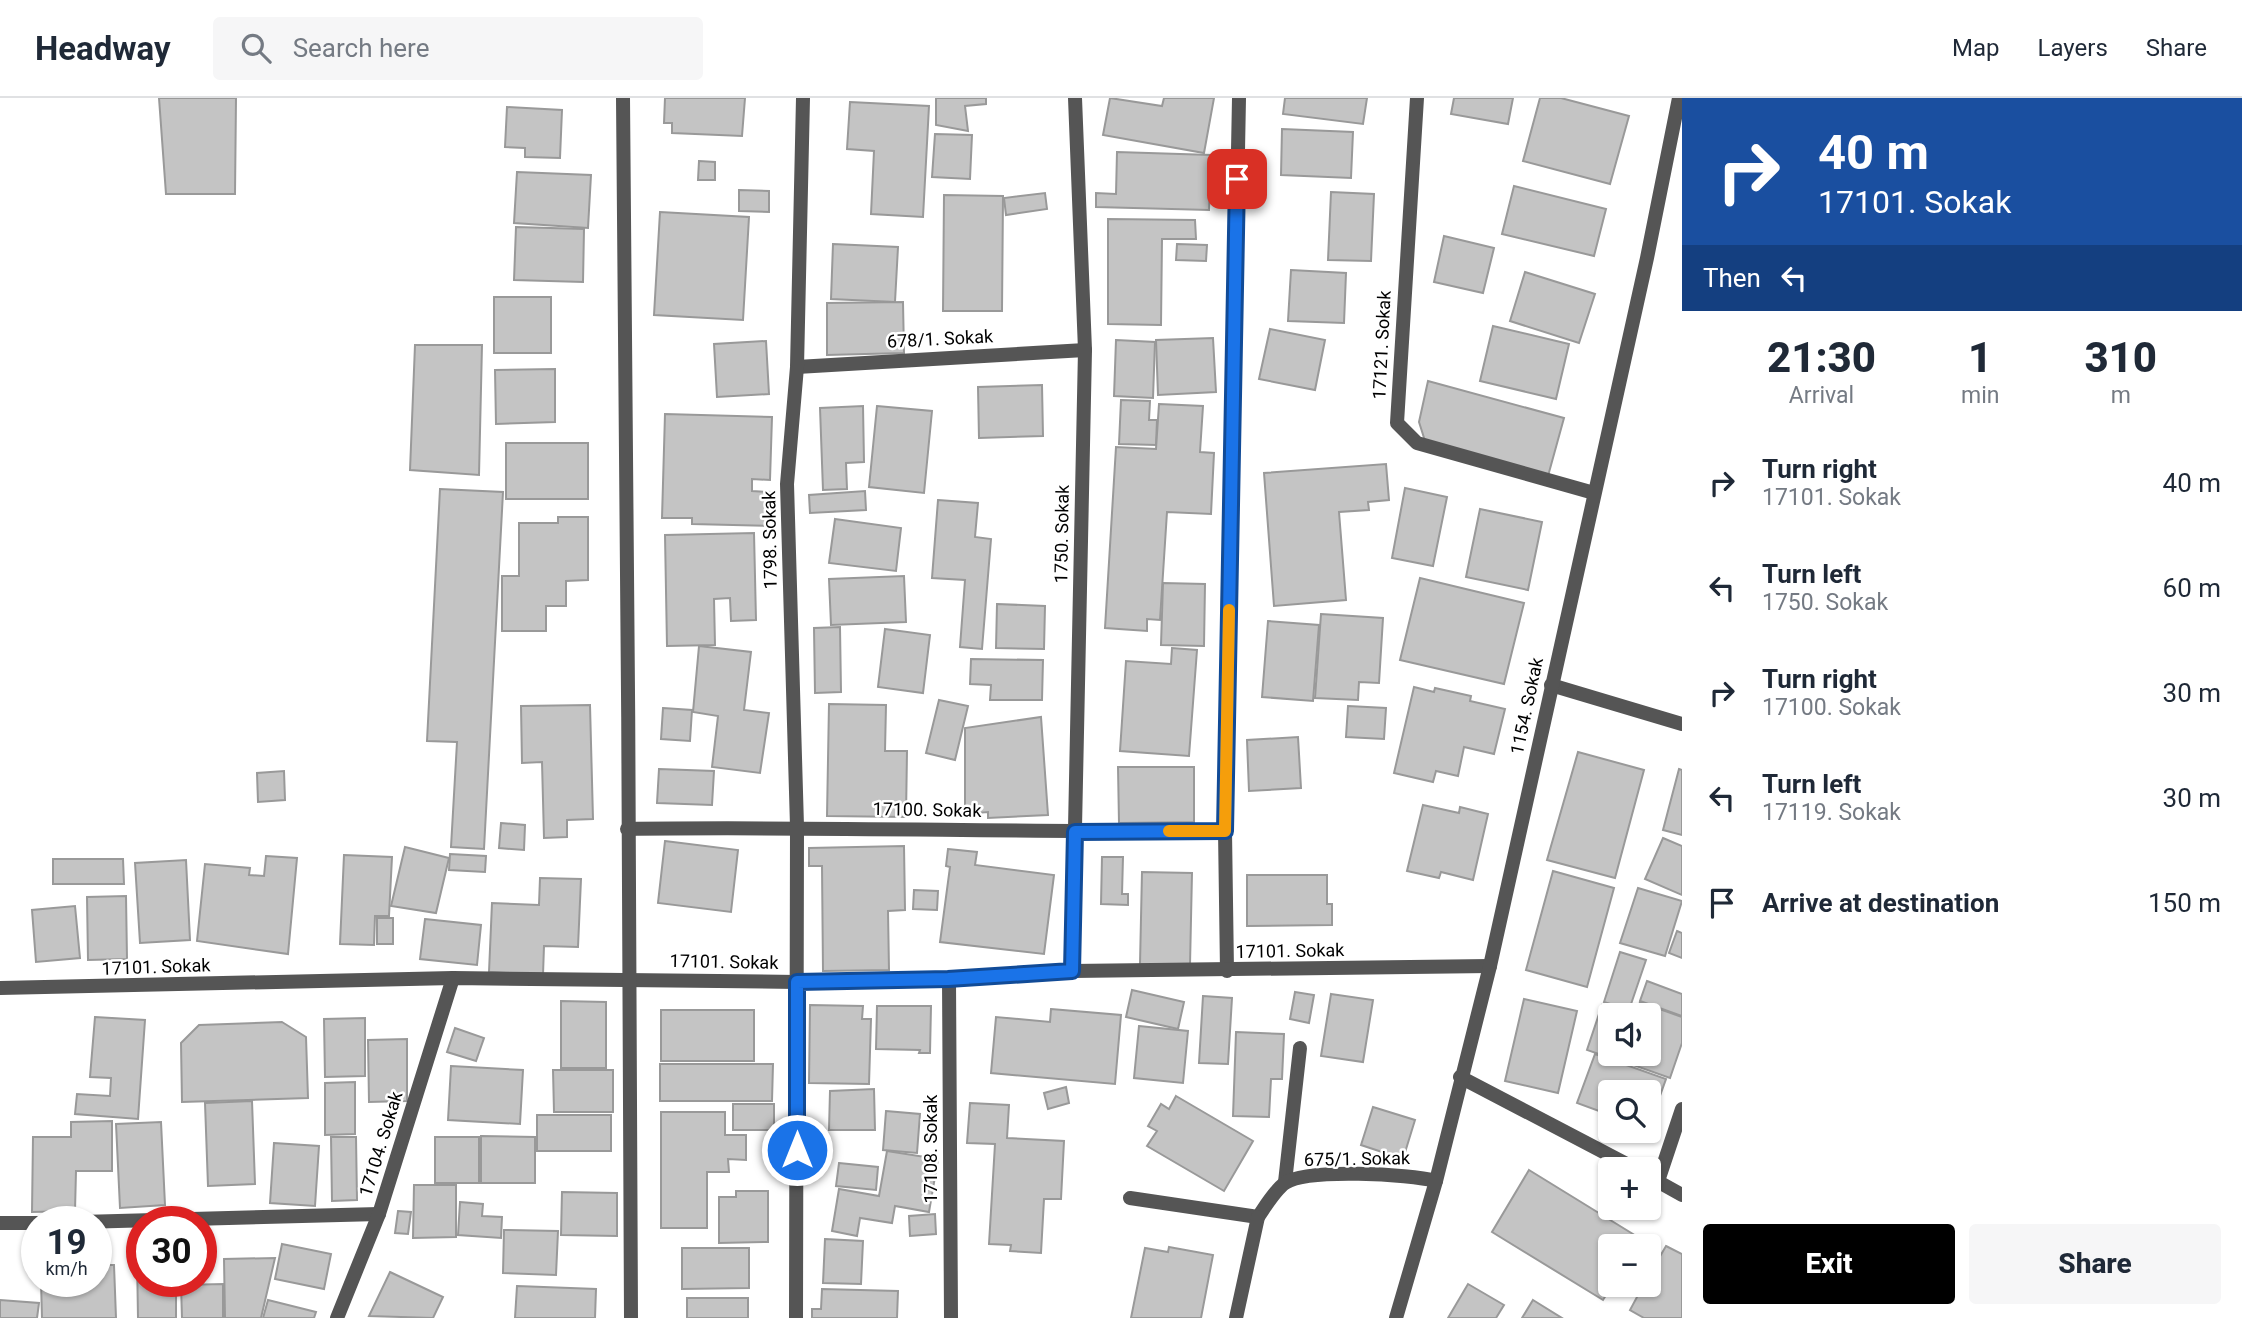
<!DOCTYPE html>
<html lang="en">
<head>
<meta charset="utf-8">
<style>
	:root { --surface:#fff; --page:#f6f6f7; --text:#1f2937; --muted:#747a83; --line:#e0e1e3; --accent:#000 }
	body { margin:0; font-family:Roboto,sans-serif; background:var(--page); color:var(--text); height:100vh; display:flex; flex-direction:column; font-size:26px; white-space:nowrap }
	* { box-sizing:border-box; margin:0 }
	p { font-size:23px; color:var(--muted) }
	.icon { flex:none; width:38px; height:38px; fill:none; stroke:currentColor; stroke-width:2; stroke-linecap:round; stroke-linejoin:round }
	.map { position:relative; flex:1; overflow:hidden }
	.drawer { display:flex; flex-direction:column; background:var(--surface); width:560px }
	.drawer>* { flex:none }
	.guide { background:#1a4fa0; color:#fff; overflow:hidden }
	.tools { position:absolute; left:1598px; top:905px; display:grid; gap:14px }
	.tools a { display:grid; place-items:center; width:63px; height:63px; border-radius:7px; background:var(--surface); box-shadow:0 2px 5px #0004; font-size:35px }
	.speed { position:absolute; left:21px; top:1108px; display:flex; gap:14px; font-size:35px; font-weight:700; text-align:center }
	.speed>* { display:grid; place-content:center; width:91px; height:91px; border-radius:50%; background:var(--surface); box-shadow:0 2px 5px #0004; line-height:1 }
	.speed small { font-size:18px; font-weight:400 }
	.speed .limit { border:10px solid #d22; background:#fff; color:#111 }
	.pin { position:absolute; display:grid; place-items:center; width:60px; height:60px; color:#fff; margin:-30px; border-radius:14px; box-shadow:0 4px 10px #0006 }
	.me { position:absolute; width:77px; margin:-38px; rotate:0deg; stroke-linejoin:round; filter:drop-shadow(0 0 5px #0008) }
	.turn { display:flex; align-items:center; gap:24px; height:147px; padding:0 21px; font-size:32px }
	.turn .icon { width:91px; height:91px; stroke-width:2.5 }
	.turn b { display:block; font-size:49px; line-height:60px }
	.then { display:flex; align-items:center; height:66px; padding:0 21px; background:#0003; gap:14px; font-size:26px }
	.eta { display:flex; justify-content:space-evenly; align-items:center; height:119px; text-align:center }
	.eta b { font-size:42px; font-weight:800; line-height:49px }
	.cta { display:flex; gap:14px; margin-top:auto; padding:14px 21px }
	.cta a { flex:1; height:80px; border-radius:7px; background:var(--accent); color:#fff; font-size:28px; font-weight:800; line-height:80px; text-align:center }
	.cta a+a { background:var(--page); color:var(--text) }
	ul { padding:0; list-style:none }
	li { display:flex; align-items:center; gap:21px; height:105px; padding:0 21px }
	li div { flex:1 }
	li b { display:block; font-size:26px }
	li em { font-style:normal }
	header { display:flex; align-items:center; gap:42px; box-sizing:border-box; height:98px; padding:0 35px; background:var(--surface); border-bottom:2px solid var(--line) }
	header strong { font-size:33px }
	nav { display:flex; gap:38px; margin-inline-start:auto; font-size:24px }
	.search { width:490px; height:63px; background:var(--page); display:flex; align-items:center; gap:18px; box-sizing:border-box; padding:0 24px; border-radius:7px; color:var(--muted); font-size:26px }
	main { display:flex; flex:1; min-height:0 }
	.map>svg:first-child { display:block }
	.building { fill:#c4c4c4; stroke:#999; stroke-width:2 }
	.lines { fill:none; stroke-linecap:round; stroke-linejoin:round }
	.minor { stroke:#555; stroke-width:14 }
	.tertiary { stroke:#555; stroke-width:14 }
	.route-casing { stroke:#114b97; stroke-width:18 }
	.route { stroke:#1a73e8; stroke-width:12 }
	.slow { stroke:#f59e0b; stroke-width:12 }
	.labels { text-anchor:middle; stroke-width:5; stroke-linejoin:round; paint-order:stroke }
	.street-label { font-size:18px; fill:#000; stroke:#fff }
</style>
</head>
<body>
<header>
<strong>Headway</strong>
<div class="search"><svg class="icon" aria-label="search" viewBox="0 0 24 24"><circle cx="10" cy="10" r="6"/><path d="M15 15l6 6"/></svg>Search here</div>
<nav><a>Map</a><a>Layers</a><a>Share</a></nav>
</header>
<main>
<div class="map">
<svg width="1682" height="1220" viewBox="0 0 1682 1220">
	<rect width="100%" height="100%" fill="#fff"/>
	<g class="building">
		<polygon points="159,0 236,0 235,96 166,96"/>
		<polygon points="665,0 745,0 742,38 672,35 672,25 664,25"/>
		<polygon points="936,0 986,0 986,6 965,8 968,33 936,27"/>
		<polygon points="1110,0 1162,8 1164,0 1214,0 1204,55 1103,37"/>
		<polygon points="1285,0 1367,0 1363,26 1283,16"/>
		<polygon points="1454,0 1513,0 1508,26 1451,16"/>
		<polygon points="1540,0 1561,0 1629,18 1610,86 1523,63"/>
		<polygon points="850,4 929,8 923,119 871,116 874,53 847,51"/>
		<polygon points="507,9 562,12 560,60 525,59 525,50 505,49"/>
		<polygon points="1282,31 1353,34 1351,80 1281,77"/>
		<polygon points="935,36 972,37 970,81 932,79"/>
		<polygon points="1117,54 1211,57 1209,112 1096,109 1096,95 1116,96"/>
		<polygon points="699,63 715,64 715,82 698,82"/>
		<polygon points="517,74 591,77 588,130 514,125"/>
		<polygon points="1514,88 1606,111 1594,158 1502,136"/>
		<polygon points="739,92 769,93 769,114 739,113"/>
		<polygon points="1331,94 1374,96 1371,163 1328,162"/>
		<polygon points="1045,95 1047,111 1006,117 1004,100"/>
		<polygon points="944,97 1003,98 1002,213 943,213"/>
		<polygon points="660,114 749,119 743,222 654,217"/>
		<polygon points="1108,121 1195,122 1196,141 1162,141 1161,227 1108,226"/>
		<polygon points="516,129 584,131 583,184 514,182"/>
		<polygon points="1444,138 1494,150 1483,195 1434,184"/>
		<polygon points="833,146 898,149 895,204 831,201"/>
		<polygon points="1177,146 1207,147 1206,163 1176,162"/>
		<polygon points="1291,172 1346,175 1344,225 1288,223"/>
		<polygon points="1525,174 1595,196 1579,245 1510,223"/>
		<rect x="494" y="199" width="57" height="56"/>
		<polygon points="903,204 904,255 827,257 827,205"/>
		<polygon points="1493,228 1569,246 1556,301 1480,283"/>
		<polygon points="1270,231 1325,242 1315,292 1259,281"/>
		<polygon points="1213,240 1216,294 1158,297 1156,242"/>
		<polygon points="1116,242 1155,244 1153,300 1114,298"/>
		<polygon points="766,243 769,296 717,299 714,246"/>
		<polygon points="415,247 482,247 479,377 410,372"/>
		<polygon points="555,271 555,324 496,326 495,272"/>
		<polygon points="1428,283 1564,320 1548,378 1425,343 1419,324"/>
		<polygon points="1042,287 1043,338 979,340 978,289"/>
		<polygon points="1121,302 1150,303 1149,322 1157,322 1156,347 1119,346"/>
		<polygon points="1159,306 1203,308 1200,354 1214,355 1211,416 1167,414 1160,522 1147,521 1147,533 1105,530 1116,349 1156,351"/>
		<polygon points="863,308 864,364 846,365 847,391 823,392 820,310"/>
		<polygon points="877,308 932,313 924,395 869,389"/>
		<polygon points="665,316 772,319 770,382 752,381 752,393 770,394 769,428 692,426 692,420 662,420"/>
		<rect x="506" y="345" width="82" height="56"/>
		<polygon points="1386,366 1389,402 1368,404 1369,412 1339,414 1346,502 1274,508 1264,375"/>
		<polygon points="1405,390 1447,399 1433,468 1392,460"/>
		<polygon points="440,391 503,394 484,751 451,749 457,644 427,643"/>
		<polygon points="865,393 866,412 810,415 809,397"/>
		<polygon points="938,402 978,405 975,439 991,441 982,551 960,549 965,482 932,480"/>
		<polygon points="1480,411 1542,424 1528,492 1466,479"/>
		<polygon points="558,419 588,419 588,482 566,483 566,508 546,508 546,533 502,533 502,478 519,478 519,425 558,425"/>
		<polygon points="835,421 901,430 896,473 829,465"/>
		<polygon points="754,435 756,522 731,523 730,500 714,501 715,547 667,548 665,437"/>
		<polygon points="904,478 906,524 831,527 829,481"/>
		<polygon points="1420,480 1524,505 1504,586 1400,562"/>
		<polygon points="1163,485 1205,486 1204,548 1161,547"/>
		<polygon points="997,506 1045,508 1044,551 996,550"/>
		<polygon points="1321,516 1383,520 1379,585 1359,584 1358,602 1315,600"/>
		<polygon points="1268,523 1319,527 1313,603 1262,599"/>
		<polygon points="840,529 841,594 815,595 814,530"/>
		<polygon points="885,531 930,537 923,595 878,589"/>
		<polygon points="699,548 751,554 744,612 769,615 760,675 712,669 718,618 693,614"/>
		<polygon points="1172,550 1197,552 1189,658 1120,653 1126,563 1171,566"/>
		<polygon points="971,561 1043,562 1042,602 990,602 991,587 970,586"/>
		<polygon points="1414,589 1434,594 1435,590 1471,598 1470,603 1505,611 1494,656 1464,649 1458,678 1436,673 1433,684 1394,675"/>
		<polygon points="939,602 968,608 955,662 926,655"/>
		<polygon points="829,606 886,607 885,653 907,653 906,719 827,718"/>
		<polygon points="590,607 593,721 567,722 567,739 544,740 542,664 522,665 521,608"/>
		<polygon points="1348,608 1386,610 1384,641 1346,639"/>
		<polygon points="663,610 692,612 690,643 661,641"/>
		<polygon points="1041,619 1048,717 988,720 988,714 965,716 965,630"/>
		<polygon points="1298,639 1301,690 1249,693 1247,642"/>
		<polygon points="1578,654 1644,672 1615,780 1547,762"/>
		<polygon points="1118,669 1194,669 1194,724 1119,725"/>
		<polygon points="659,671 714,673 712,707 657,705"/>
		<polygon points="1679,671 1682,672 1682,737 1663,732"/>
		<polygon points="284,673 285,702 258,704 257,675"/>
		<polygon points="1423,707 1459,715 1460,709 1488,716 1473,782 1441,774 1439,780 1407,773"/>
		<polygon points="501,725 525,727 524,752 499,750"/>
		<polygon points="1663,740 1682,748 1682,797 1645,781"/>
		<polygon points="665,743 738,752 731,814 658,805"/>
		<polygon points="904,748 905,812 888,813 889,872 823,873 822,768 809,768 809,750"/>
		<polygon points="405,749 449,760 436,815 391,808"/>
		<polygon points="948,751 977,754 975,767 1054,777 1044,856 940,844 950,769 946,768"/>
		<polygon points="450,756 486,758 485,774 449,772"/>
		<polygon points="344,757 392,759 389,818 375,818 374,847 340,846"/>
		<polygon points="266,758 297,760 288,856 197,843 205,766 250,770 249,777 264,778"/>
		<polygon points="1102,759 1123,759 1122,796 1128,796 1128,807 1101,806"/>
		<polygon points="53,761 123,761 124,786 53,786"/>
		<polygon points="186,762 190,842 140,845 135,765"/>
		<polygon points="1553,773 1614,790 1587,889 1526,872"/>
		<polygon points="1142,774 1192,775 1190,867 1140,866"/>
		<polygon points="1247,777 1327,777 1327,806 1332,806 1332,827 1247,828"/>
		<polygon points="540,780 581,781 578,849 544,848 543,877 489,874 492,805 539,807"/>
		<polygon points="1638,790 1682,803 1665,858 1620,845"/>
		<polygon points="914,792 938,793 937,812 913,811"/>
		<polygon points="126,798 127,861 88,862 87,799"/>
		<polygon points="75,808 80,860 36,864 32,812"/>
		<rect x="377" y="820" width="16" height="26"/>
		<polygon points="425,821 481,827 477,867 420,861"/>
		<polygon points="1677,833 1682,835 1682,860 1669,855"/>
		<polygon points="1620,854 1646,862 1629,912 1604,904"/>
		<polygon points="1647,883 1682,896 1682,918 1640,903"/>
		<polygon points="1132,892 1184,904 1178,931 1126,919"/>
		<polygon points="1295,894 1314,897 1309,925 1290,921"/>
		<polygon points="1331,896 1373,902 1363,964 1321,958"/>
		<polygon points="1203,898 1232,900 1228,966 1199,965"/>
		<polygon points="1524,901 1577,913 1558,995 1505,983"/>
		<polygon points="561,903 606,904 606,970 561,970"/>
		<polygon points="1640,904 1682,919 1682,945 1670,980 1619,962 1622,956 1648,956 1648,917 1636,917"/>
		<polygon points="810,907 863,908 862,921 871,921 869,986 809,985"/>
		<polygon points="1602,907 1631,917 1610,917 1610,956 1618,956 1616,962 1587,952"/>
		<polygon points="877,908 931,908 930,955 919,955 920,952 876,951"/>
		<polygon points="1051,911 1121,917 1115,986 991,975 996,919 1050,924"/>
		<rect x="661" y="912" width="93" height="51"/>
		<polygon points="95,919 145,922 138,1021 75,1016 77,996 110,998 111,980 90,979"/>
		<polygon points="365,920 365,978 325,979 324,921"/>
		<polygon points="282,924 306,939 308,1000 182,1004 181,945 199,927"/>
		<polygon points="1139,928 1188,933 1183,985 1134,980"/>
		<polygon points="455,930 484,940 476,963 447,954"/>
		<polygon points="1236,934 1284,936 1282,981 1271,981 1269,1019 1233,1018"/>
		<polygon points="407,941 407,1003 369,1004 368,942"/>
		<polygon points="1595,956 1666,981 1648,1031 1648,994 1610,994 1610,1017 1577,1005"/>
		<polygon points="660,966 773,966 772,1003 660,1003"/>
		<polygon points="451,968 523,972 520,1026 448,1022"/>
		<polygon points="553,972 613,972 613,1014 554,1014"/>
		<polygon points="355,984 355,1036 325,1037 325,985"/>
		<polygon points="1066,989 1069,1005 1048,1011 1044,995"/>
		<polygon points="874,991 875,1032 829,1032 830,993"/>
		<polygon points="1176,998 1253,1043 1224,1093 1147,1048 1157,1033 1148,1028 1161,1006 1169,1011"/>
		<polygon points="252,1003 255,1086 208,1088 205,1005"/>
		<polygon points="970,1005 1009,1007 1007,1040 1064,1043 1061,1101 1044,1101 1041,1155 1010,1153 1011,1147 989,1146 995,1046 967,1045"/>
		<rect x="733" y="1006" width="41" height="26"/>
		<polygon points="1373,1009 1415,1022 1403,1061 1361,1047"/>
		<polygon points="886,1013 920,1016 917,1055 883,1052"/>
		<polygon points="661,1014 725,1014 725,1037 746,1037 746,1062 728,1061 729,1074 707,1074 707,1130 661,1130"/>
		<rect x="537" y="1017" width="74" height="36"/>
		<polygon points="112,1023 112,1073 76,1073 75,1113 32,1114 33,1039 71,1039 71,1024"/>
		<polygon points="161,1024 165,1107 120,1110 116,1026"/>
		<polygon points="481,1038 535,1039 535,1085 481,1085"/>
		<polygon points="331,1039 356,1039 357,1102 332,1103"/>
		<rect x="435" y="1039" width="44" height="46"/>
		<polygon points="274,1045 319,1048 315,1108 270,1105"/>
		<polygon points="887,1053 938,1061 929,1114 895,1108 892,1125 860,1120 857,1138 832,1133 839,1091 879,1098"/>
		<polygon points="839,1065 878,1069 876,1092 836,1088"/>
		<polygon points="1529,1072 1641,1141 1636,1148 1610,1148 1610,1186 1613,1186 1603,1202 1492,1134"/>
		<polygon points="414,1087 456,1087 456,1139 413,1140"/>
		<polygon points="736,1093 768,1093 768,1144 719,1145 719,1099 736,1099"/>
		<polygon points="562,1094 617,1095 617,1138 561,1137"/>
		<polygon points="460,1104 483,1106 482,1118 502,1119 501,1140 458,1137"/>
		<polygon points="398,1113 411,1114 408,1136 395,1135"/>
		<polygon points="935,1116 936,1136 910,1138 909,1118"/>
		<polygon points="504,1132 558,1133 556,1177 503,1175"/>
		<polygon points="825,1141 863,1143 861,1186 823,1185"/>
		<polygon points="282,1146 331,1156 324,1191 275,1181"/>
		<polygon points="1666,1148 1682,1156 1682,1220 1644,1220 1630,1212 1644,1186 1648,1186 1648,1179"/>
		<polygon points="1169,1149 1213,1157 1201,1220 1131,1220 1145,1150 1168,1154"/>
		<polygon points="682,1150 749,1150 749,1190 682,1191"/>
		<polygon points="137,1160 142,1160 142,1183 176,1183 176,1220 138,1220"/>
		<polygon points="275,1160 261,1220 225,1220 224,1161"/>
		<polygon points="96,1167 114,1167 116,1220 42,1220 41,1183 96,1183"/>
		<polygon points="390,1174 443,1199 433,1220 369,1218"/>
		<polygon points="223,1186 223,1220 182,1220 181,1187"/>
		<polygon points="1468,1186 1504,1207 1496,1220 1448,1220"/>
		<polygon points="517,1188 596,1191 595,1220 515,1220"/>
		<polygon points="822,1191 898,1193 897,1220 812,1220 812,1211 821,1211"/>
		<rect x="687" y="1200" width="61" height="20"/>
		<polygon points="0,1202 39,1205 37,1220 0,1220"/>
		<polygon points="268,1202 316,1214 314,1220 263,1220"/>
		<polygon points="1533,1202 1562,1220 1522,1220"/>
	</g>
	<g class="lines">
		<g class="minor">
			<polyline points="1417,0 1397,325 1417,345 1594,395"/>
			<polyline points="797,269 1085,252"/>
			<polyline points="1551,587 1682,626"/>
			<path d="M627,731C827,728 1026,735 1225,733"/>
			<polyline points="1072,873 1085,252 1075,0"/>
			<polyline points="1227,873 1225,733 1239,0"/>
			<polyline points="949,881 951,1220"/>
			<polyline points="0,890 453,880 797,884 949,881 1072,873 1490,868"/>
			<polyline points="1460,979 1636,1071"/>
			<polyline points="1648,1078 1682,1097"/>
			<polyline points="1658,1083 1682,1011"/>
			<polyline points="1285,1084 1300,950"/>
			<path d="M1130,1100L1258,1119C1265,1109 1275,1092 1285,1085C1307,1070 1409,1076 1436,1083"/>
			<polyline points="81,1124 379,1116"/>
			<polyline points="0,1125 37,1125"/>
			<polyline points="337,1220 379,1116 453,880"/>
			<polyline points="796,1220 797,728 787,386 797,269 803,0"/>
			<polyline points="1236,1220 1258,1119"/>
			<polyline points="1396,1220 1436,1083 1490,868 1647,160 1679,0"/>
		</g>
		<path class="tertiary" d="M623,0C625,407 632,813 631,1220"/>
	</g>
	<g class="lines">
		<g class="route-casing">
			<polyline id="route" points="797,1052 797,884 948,881 1072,873 1075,734 1225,733 1237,81"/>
		</g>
		<use href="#route" class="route"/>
		<polyline class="slow" points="1169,733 1225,733 1229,512"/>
	</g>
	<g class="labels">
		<g class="street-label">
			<text transform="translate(940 241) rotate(-3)" y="6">678/1. Sokak</text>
			<text transform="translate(1382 247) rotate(-87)" y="6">17121. Sokak</text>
			<text transform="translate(1062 436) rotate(-89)" y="6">1750. Sokak</text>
			<text transform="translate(770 442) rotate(-91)" y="6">1798. Sokak</text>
			<text transform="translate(1527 608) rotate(-78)" y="6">1154. Sokak</text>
			<text transform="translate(927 712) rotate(1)" y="6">17100. Sokak</text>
			<text transform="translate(1290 853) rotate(-1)" y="6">17101. Sokak</text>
			<text transform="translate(724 864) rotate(1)" y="6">17101. Sokak</text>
			<text transform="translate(156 869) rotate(-2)" y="6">17101. Sokak</text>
			<text transform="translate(381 1046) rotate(-73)" y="6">17104. Sokak</text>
			<text transform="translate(931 1051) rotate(-90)" y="6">17108. Sokak</text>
			<text transform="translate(1357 1061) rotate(-1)" y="6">675/1. Sokak</text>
		</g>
	</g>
</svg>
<div class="tools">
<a><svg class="icon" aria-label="sound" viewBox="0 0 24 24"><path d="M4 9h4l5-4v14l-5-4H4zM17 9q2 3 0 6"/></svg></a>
<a><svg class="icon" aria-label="search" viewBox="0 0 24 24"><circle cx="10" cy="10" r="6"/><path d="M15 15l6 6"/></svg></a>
<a>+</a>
<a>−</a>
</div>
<div class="speed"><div>19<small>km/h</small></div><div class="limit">30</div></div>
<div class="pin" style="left:1237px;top:81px;background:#d93025"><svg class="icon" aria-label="arrive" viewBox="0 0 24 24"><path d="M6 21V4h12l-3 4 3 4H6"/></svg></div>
<svg class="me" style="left:797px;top:1052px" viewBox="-20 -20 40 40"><circle r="17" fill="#1a73e8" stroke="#fff" stroke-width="3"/><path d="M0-11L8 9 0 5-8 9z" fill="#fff"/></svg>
</div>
<section class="drawer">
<div class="guide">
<div class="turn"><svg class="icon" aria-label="right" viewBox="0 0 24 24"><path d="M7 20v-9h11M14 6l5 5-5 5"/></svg><div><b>40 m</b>17101. Sokak</div></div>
<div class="then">Then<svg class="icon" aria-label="left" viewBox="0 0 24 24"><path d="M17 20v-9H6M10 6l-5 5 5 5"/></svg></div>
</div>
<div class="eta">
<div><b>21:30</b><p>Arrival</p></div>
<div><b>1</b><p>min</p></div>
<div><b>310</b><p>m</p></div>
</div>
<ul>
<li><svg class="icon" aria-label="right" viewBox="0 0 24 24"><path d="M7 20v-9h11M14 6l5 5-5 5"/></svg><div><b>Turn right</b><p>17101. Sokak</p></div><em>40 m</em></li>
<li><svg class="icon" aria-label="left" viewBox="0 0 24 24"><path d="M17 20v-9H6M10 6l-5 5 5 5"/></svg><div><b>Turn left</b><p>1750. Sokak</p></div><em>60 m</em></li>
<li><svg class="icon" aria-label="right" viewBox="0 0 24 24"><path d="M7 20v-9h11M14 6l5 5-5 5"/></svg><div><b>Turn right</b><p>17100. Sokak</p></div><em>30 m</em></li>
<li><svg class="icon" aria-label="left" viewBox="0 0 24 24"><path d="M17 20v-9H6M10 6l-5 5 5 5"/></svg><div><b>Turn left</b><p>17119. Sokak</p></div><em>30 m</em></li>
<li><svg class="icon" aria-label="arrive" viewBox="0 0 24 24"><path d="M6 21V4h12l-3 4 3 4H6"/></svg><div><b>Arrive at destination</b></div><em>150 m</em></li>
</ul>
<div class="cta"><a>Exit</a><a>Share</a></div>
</section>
</main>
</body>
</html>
